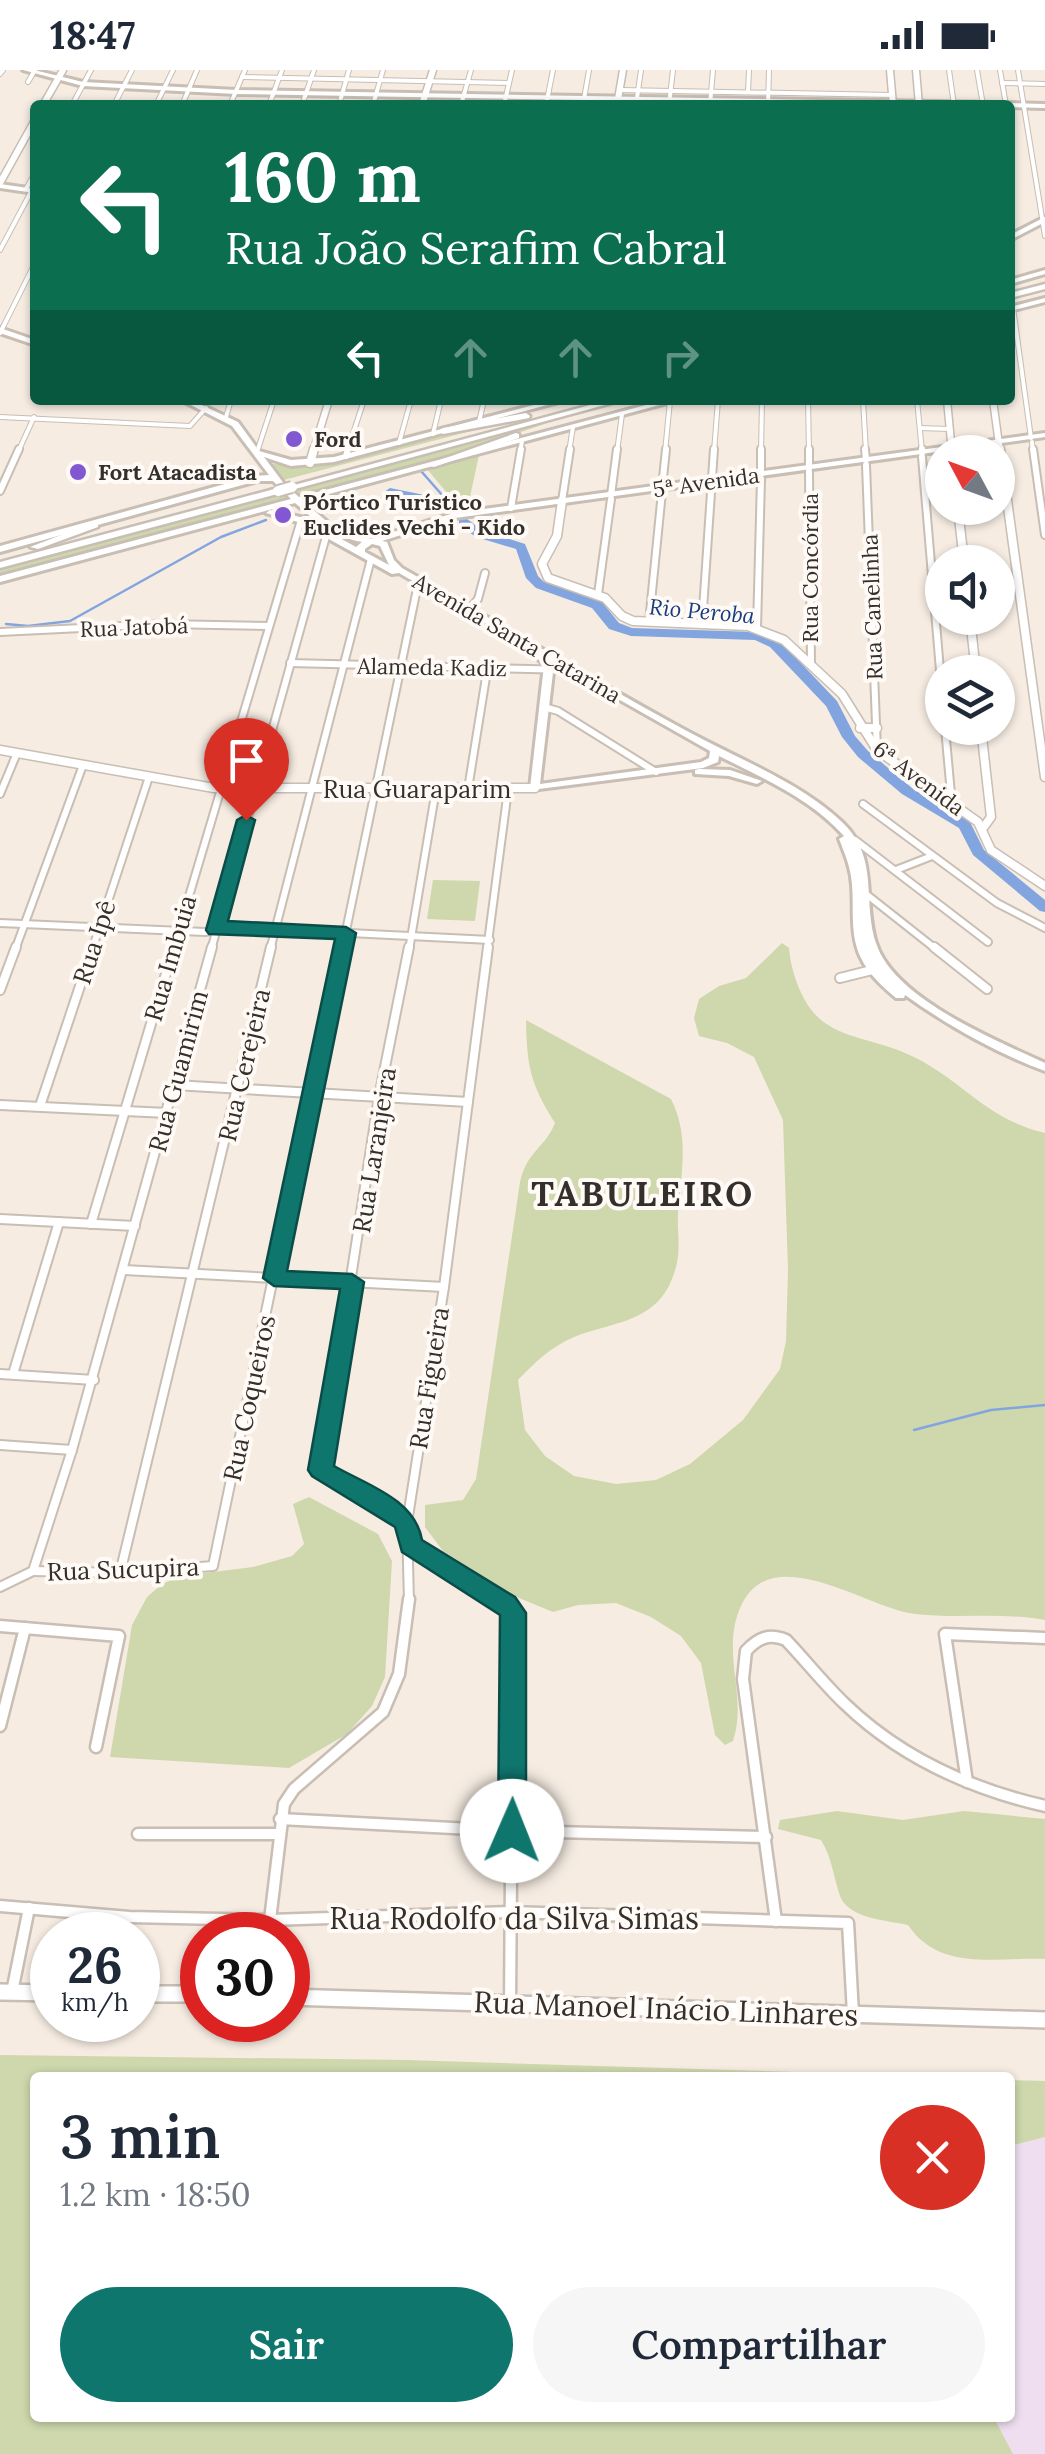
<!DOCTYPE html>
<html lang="pt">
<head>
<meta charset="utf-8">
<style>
	:root { --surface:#fff; --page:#f6f6f7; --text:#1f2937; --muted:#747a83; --accent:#0f766e }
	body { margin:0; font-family:Lora,serif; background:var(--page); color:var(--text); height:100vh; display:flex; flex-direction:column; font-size:38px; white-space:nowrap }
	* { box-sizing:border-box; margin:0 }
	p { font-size:32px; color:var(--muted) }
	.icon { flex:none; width:55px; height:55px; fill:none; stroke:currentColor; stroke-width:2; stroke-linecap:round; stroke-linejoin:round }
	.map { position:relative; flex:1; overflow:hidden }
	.side { position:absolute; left:30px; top:2002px; width:985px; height:350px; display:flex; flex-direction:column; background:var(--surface); border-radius:10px; box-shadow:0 2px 8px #0004 }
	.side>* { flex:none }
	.top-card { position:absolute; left:30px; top:30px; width:985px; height:305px; border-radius:10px; box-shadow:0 2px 8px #0004; background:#0b6e4f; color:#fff; overflow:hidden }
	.needle { width:65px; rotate:311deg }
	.controls { position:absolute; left:925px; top:365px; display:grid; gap:20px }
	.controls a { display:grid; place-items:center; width:90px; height:90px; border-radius:50%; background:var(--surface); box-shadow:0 2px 8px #0004; font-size:50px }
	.speed { position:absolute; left:30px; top:1842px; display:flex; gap:20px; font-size:50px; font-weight:700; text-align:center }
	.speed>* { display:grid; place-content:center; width:130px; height:130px; border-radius:50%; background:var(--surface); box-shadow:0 2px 8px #0004; line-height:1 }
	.speed small { font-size:25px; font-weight:400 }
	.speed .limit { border:15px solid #d22; background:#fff; color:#111 }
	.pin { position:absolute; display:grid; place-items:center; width:85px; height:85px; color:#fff; margin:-102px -42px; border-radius:50% 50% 50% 0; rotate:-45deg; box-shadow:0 0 10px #0007 }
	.pin .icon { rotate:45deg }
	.me { position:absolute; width:110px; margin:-55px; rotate:1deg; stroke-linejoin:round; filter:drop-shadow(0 0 8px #0008) }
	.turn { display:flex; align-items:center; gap:35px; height:210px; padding:0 30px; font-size:45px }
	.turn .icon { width:130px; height:130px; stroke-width:2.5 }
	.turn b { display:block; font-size:70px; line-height:85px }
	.lanes { display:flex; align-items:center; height:95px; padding:0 30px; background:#0003; justify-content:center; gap:50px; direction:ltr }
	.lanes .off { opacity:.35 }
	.round { display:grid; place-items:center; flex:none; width:105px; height:105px; border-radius:52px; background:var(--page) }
	.overview { display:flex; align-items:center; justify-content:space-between; height:170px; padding:0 30px }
	h1 { font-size:60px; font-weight:600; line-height:75px }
	.primary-button { display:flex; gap:20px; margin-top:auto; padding:20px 30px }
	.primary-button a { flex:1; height:115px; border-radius:60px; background:var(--accent); color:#fff; font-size:40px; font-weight:600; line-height:115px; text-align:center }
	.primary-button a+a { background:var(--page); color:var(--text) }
	.status { display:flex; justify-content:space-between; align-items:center; height:70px; padding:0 50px; background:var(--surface); direction:ltr }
	.status svg { height:28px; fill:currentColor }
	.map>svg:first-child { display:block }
	.education { fill:#efdef0 }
	.green { fill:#ced8ac }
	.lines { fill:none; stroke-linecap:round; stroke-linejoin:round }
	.stream { stroke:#83a5df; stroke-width:2.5 }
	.river { fill:#83a5df; fill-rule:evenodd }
	.minor-far3-casing { stroke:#c8beb4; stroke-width:6 }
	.minor-far2-casing { stroke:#c8beb4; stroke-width:10 }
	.minor-far1-casing { stroke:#c8beb4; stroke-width:12 }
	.minor-casing { stroke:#c8beb4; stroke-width:15 }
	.tertiary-far1-casing { stroke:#c8beb4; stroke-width:9 }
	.tertiary-casing { stroke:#c8beb4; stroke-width:11 }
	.secondary-far1-casing { stroke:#c8beb4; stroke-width:9 }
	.secondary-casing { stroke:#c8beb4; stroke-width:20 }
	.primary-casing { stroke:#c8beb4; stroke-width:6 }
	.motorway-casing { stroke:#c8beb4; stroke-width:5 }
	.minor-far3 { stroke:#fff; stroke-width:4 }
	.minor-far2 { stroke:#fff; stroke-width:6 }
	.minor-far1 { stroke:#fff; stroke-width:8 }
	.minor { stroke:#fff; stroke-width:10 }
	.tertiary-far1 { stroke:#fff; stroke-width:6 }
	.tertiary { stroke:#fff; stroke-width:8 }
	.secondary-far1 { stroke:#fff; stroke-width:6 }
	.secondary { stroke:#fff; stroke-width:15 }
	.primary { fill:#fff; fill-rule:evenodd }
	.motorway { fill:#fff; fill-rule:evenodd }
	.motorway-bridge-casing { stroke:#c8beb4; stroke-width:14; stroke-linecap:butt }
	.motorway-bridge { stroke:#fff; stroke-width:10 }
	.route { fill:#0f766e; stroke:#0a4d48; stroke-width:2.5 }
	.poi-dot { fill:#8258d2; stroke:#fffaf6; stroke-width:4 }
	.labels { text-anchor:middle; stroke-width:8; stroke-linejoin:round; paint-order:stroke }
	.far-poi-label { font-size:22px; font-weight:bold; fill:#332f2b; stroke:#fffaf6; text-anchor:start }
	.far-street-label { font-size:22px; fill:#332f2b; stroke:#fffaf6 }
	.far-water-label { font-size:22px; font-style:italic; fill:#153d80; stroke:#fffaf6 }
	.street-label { font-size:25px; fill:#332f2b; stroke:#fffaf6 }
	.near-street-label { font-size:30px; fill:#332f2b; stroke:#fffaf6 }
	.district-label { font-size:35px; font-weight:bold; letter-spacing:2.5px; fill:#332f2b; stroke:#fffaf6 }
</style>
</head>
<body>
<div class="status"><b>18:47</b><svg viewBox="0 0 49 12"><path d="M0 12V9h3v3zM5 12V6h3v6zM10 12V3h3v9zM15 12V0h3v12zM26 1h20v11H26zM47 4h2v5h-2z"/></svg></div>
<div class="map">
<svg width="1045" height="2384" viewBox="0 0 1045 2384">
	<rect width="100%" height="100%" fill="#f6ece2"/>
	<polygon class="education" points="1045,2067 1045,2384 1013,2384 994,2348 1010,2348 1010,2076"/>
	<g class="green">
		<polygon points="517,349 280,411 273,394 316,395"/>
		<polygon points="550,352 431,393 303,431 292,420"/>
		<polygon points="479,385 467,441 463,442 427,399"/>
		<polygon points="280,423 289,431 0,506 0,499"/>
		<polygon points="433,810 480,811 475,851 427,849"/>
		<path d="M782,873L789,878C791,903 803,938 825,953C848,969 879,971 905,983C960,1006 982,1048 1045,1063V1550C1003,1542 958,1549 915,1544C868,1539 772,1468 741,1536C720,1581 748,1627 733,1671L725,1675L715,1665L701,1593L681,1566L651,1547L616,1533L578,1535L553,1542L519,1528L443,1481L425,1457V1435L463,1430L476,1409L520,1112C527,1081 545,1078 555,1053C530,1013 527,997 526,950L671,1029C690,1067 681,1102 678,1143C677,1161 681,1179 676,1197C661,1253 618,1250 574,1267C552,1276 534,1293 518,1310L525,1360L545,1386L574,1406L616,1414L656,1410L690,1394L743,1350L780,1299L786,1271L788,1200L783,1050L754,987L727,973L699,966L694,948L699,929L719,916L746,908Z"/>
		<polygon points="309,1427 378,1464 392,1491 385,1607 372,1636 347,1664 289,1698 110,1687 132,1555 147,1527 162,1514 181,1506 253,1497 292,1486 304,1474 293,1434"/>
		<path d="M837,1741L903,1750L964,1741L1045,1749V1889C995,1887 940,1902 908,1855C886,1850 846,1849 839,1823C833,1804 832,1788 821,1770L778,1759L780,1750Z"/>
		<polygon points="0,1985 407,1990 955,2007 35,2008 35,2348 994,2348 1013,2384 0,2384"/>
		<polygon points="1010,2010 1045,2011 1045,2067 1010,2076"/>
	</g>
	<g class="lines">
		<g class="stream">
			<polyline points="421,401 450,434"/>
			<polyline points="6,554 28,556 70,551 221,467 266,450"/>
			<polyline points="914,1360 991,1340 1045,1335"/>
		</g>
		<g class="river">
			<polygon points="390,418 454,431 461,442 455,446 446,437 386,425 384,422"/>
			<polygon points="459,449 467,449 484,461 525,474 538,506 544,512 602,532 619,553 632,558 757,562 780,571 837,631 855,666 868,681 912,718 970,752 984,780 1045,830 1045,842 1040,841 973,785 959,758 902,724 858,687 842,667 826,636 770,577 755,570 631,566 609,559 592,538 536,518 526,508 516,479 476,467 459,455"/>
		</g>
		<g class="minor-far3-casing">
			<g id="minor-far3">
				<polyline points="949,0 954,35"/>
				<polyline points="977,0 983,35"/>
				<polyline points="1000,0 1006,35"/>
				<polyline points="1018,0 1045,166"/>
				<polyline points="0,4 3,0"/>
				<polyline points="242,7 509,13"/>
				<polyline points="28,12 35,0"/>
				<polyline points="1002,13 1045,14"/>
				<polyline points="620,20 892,25"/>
				<polyline points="748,22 749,0"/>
				<polyline points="72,35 91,0"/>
				<polyline points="114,35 132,0"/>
				<polyline points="156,35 173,0"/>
				<polyline points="182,35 197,0"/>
				<polyline points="230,35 245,0"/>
				<polyline points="269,35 282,0"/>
				<polyline points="302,35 314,0"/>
				<polyline points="339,35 349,0"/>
				<polyline points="373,35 383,0"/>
				<polyline points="461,35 471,0"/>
				<polyline points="504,35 512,0"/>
				<polyline points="546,35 553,0"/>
				<polyline points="583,35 589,0"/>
				<polyline points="636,35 641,0"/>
				<polyline points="669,35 673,0"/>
				<polyline points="710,35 713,0"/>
				<polyline points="768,35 769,0"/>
				<polyline points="26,119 35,103"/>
				<polyline points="0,180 32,120"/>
				<polyline points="1013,238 1031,368"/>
				<polyline points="0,263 35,193"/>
				<polyline points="808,330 809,382"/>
				<polyline points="863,330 866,382"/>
				<polyline points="917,330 922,382"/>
				<polyline points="0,347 190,356 206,338"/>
				<polyline points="226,347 231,330"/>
				<polyline points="479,352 484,330"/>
				<polyline points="920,358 950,359"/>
				<polyline points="433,364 441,330"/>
				<polyline points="1032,372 1033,382"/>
				<polyline points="399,373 411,330"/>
				<polyline points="18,382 34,347"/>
				<polyline points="257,382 274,330"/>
				<polyline points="347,382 364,330"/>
				<polyline points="520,382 522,371"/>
				<polyline points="569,382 573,357"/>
				<polyline points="617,382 622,344"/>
				<polyline points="665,382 670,331"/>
				<polyline points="714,382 718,330"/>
				<polyline points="761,382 762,330"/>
			</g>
		</g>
		<g class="minor-far2-casing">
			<g id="minor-far2">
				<polyline points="809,379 809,398"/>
				<polyline points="865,379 866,390"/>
				<polyline points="922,379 922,383"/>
				<polyline points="1033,379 1045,465"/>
				<polyline points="346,386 348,379"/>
				<polyline points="922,387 942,624"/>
				<polyline points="866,395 877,680"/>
				<polyline points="809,402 811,593"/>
				<polyline points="761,404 761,379"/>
				<polyline points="662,418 666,379"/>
				<polyline points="0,421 19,379"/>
				<polyline points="611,425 617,379"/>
				<polyline points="562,431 570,379"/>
				<polyline points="511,438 521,379"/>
				<polyline points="598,524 611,429"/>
				<polyline points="469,540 478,529 485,503"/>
				<polyline points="649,552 662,422"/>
				<polyline points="702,554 714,379"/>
				<polyline points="757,558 761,409"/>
				<polyline points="0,562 163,554 269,556"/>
				<polyline points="290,593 570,600"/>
				<polyline points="544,637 558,641 656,702"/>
				<polyline points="945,658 952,735"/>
				<polyline points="468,719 487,601"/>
				<polyline points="0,724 17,683"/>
				<polyline points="863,734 997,833 1045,858"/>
				<polyline points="855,770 988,872"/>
				<polyline points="896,800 932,786"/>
				<polyline points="866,824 937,880"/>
				<polyline points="0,853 205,862 228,857 490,870"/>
				<polyline points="15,880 83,695"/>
				<polyline points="92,880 149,707"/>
				<polyline points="173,880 301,450"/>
				<polyline points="211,880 327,463"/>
				<polyline points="270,880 371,489"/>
				<polyline points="342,880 418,514"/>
				<polyline points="409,880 436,719"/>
				<polyline points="487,880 508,720"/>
			</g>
		</g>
		<g class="minor-far1-casing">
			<g id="minor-far1">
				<polyline points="934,877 987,919"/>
				<polyline points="840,908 872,900"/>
				<polyline points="0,920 16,877"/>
				<polyline points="174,1015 468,1032"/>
				<polyline points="0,1035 167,1043"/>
				<polyline points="40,1036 93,877"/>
				<polyline points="0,1149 135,1156"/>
				<polyline points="91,1154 174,877"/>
				<polyline points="124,1200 444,1217"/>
				<polyline points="0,1304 94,1310"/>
				<polyline points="13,1304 59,1152"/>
				<polyline points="0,1375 72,1380"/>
				<polyline points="407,1453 392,1440 321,1400 379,1027 409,877"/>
				<polyline points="410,1475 502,1532"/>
				<polyline points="33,1501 120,1503 213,1496 342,877"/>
				<polyline points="120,1503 271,877"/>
				<polyline points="0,1517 33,1501 72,1380 212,877"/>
				<polyline points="409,1532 407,1453 444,1217 488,877"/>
			</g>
		</g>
		<g class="minor-casing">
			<g id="minor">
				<polyline points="498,1529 513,1543 510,1935"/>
				<polyline points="0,1556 119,1566 96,1677"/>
				<polyline points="0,1656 25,1558"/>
				<polyline points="967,1712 945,1564 1045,1568"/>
				<polyline points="280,1749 512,1761 766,1767"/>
				<polyline points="138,1764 279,1764"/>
				<polyline points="0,1836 129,1847 270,1850 511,1842 848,1853 853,1944"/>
				<polyline points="270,1850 284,1734 294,1719 383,1642 399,1604 409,1529"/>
				<path d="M776,1851L743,1609L746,1581C758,1568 769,1563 786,1570C806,1591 824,1614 845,1634C900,1687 971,1719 1045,1736"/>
				<polyline points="12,1922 29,1838"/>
			</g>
		</g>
		<g class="tertiary-far1-casing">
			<g id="tertiary-far1">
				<polyline points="422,35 433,0"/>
				<polyline points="947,330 952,382"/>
				<polyline points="993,330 1000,382"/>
				<polyline points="313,382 329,330"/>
			</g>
		</g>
		<g class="tertiary-casing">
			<g id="tertiary">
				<polyline points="1000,379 1045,707"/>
				<polyline points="310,393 314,379"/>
				<polyline points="562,431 557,466 542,494 548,508 605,528 622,546 633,551 748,556 784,570 842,624 877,680 978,752 991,780 1045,816"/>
				<polyline points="958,438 964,492"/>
				<polyline points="970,548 976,602"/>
				<polyline points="860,658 877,658"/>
				<polyline points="981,658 991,747 983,758"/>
				<polyline points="0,680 214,718 535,718"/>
			</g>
		</g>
		<g class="secondary-far1-casing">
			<g id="secondary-far1">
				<polyline points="890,0 893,35"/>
				<polyline points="916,0 919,35"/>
				<polyline points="43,35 63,0"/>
				<polyline points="617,35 623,0"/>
				<polyline points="0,113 35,50"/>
			</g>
		</g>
		<g class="secondary-casing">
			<g id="secondary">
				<polyline points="0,1922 52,1923"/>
				<polyline points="138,1924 202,1924"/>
				<polyline points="288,1927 1045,1950"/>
			</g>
		</g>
		<g class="primary-casing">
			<g id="primary">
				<polygon points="23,0 34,0 83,12 236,20 994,33 997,35 880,35 236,24 83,16"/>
				<polygon points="1010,33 1045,34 1045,38 1010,37 1010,35 1007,35"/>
				<polygon points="0,114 35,119 35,123 0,118"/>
				<polygon points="1045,147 1045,152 1010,170 1010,165"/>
				<polygon points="1045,200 1045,204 1010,214 1010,210"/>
				<polygon points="1045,228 1045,232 1010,241 1010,237"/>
				<polygon points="0,258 35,270 35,275 0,263"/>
				<path d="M181,330H191L238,352L259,381L291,390L334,387L553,330H566L334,392L291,396L264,387L285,415L299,427L665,330H678L303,431L332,456L349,464L371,469L454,443L1045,363V367L455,448L382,471L387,472L394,490L402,498C497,552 590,608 685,660C736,688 800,712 842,752C880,788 862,829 876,873C893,928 995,970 1045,993V1001C996,983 947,955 905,925L904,928H896C882,916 868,904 860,886C850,864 854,839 852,815C851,798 845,784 839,769L844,766C811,729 763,708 719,686L718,692L703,698L531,720L530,718L544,595L533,584L535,582L399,503L392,504L298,452L266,443L270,440L304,448L356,477L362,472C331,466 318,453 295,433L0,512V506L291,429L273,411H257L0,482V476L254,406L269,405L232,356ZM372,474L380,476L389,495L365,482V479ZM551,591L710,681L709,688L701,692L540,714L554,594Z"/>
				<polygon points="699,699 730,700 762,711 757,714 729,706 695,704 695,700"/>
			</g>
		</g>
		<g class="motorway-casing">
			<g id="motorway">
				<polygon points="1045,214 1045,219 1010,228 1010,223"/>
				<polygon points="609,330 623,330 295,419 287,417"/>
				<polygon points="526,343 530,346 529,348 443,364 438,361 443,358"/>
				<polygon points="516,363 519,364 519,368 434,397 426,395"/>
				<polygon points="278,418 281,419 281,423 0,498 0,492"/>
				<polygon points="95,452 98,453 98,457 38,479 30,477"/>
			</g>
		</g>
		<use href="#minor-far3" class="minor-far3"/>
		<use href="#minor-far2" class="minor-far2"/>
		<use href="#minor-far1" class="minor-far1"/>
		<use href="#minor" class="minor"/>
		<use href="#tertiary-far1" class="tertiary-far1"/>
		<use href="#tertiary" class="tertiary"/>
		<use href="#secondary-far1" class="secondary-far1"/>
		<use href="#secondary" class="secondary"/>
		<use href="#primary" class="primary"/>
		<use href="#motorway" class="motorway"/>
		<g class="motorway-bridge-casing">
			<polyline id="motorway-bridge" points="278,421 292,417"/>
		</g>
		<use href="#motorway-bridge" class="motorway-bridge"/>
	</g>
	<path class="route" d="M246,745L255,750L228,851L346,857L356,863L287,1201L352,1204L364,1212L334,1396C367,1415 415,1429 422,1470L515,1527L526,1543V1761L522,1769L512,1773L502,1769L498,1761L500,1545L402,1482L395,1457L312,1406L308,1400L340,1219L274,1216L263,1208L335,869L209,864L206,860L237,750Z"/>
	<g class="poi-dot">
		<circle cx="294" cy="369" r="10"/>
		<circle cx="78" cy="402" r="10"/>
		<circle cx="283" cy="445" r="10"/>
	</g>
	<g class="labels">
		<g class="far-poi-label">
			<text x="314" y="377">Ford</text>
			<text x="98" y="410">Fort Atacadista</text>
			<text x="303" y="440">Pórtico Turístico<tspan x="303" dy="25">Euclides Vechi - Kido</tspan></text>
		</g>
		<g class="far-street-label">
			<text transform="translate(706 412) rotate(-8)" y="8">5ª Avenida</text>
			<text transform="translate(810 498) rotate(-90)" y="8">Rua Concórdia</text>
			<text transform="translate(872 537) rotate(-92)" y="8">Rua Canelinha</text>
			<text transform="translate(134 557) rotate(-2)" y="8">Rua Jatobá</text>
			<text transform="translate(517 568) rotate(30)" y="8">Avenida Santa Catarina</text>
			<text transform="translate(432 597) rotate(1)" y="8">Alameda Kadiz</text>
			<text transform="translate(919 708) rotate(37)" y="8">6ª Avenida</text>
		</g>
		<g class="far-water-label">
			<text transform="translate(702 541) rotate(5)" y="8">Rio Peroba</text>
		</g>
		<g class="street-label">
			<text x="417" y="728">Rua Guaraparim</text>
			<text transform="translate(94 872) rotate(-72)" y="9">Rua Ipê</text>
			<text transform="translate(170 888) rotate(-74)" y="9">Rua Imbuia</text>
			<text transform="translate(244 995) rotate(-77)" y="9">Rua Cerejeira</text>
			<text transform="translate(178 1001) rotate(-75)" y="9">Rua Guamirim</text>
			<text transform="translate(374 1080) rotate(-81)" y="9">Rua Laranjeira</text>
			<text transform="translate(429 1308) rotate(-81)" y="9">Rua Figueira</text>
			<text transform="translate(249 1328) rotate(-78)" y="9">Rua Coqueiros</text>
			<text transform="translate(123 1499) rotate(-2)" y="9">Rua Sucupira</text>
		</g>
		<g class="near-street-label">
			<text x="514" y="1859">Rua Rodolfo da Silva Simas</text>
			<text transform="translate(666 1939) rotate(2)" y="10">Rua Manoel Inácio Linhares</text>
		</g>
		<g class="district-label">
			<text x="643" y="1136">TABULEIRO</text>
		</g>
	</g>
</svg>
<div class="controls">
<a><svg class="needle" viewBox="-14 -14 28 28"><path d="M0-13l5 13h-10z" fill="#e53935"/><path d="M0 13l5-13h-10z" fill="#747a83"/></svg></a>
<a><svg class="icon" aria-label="sound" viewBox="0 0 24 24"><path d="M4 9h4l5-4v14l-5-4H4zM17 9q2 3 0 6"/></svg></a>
<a><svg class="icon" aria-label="layers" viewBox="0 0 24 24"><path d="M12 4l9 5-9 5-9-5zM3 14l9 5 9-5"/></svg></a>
</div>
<div class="speed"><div>26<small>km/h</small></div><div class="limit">30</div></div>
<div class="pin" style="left:246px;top:750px;background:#d93025"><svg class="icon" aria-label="arrive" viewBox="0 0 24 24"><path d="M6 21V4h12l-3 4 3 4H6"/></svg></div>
<svg class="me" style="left:512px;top:1761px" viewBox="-20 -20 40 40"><circle r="19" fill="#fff"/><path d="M0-13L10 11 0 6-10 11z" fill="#0f766e"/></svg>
<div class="top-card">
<div class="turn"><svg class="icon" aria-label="left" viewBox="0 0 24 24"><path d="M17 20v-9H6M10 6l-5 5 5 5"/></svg><div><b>160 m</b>Rua João Serafim Cabral</div></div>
<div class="lanes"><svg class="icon" aria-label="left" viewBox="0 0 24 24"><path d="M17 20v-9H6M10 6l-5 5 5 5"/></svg><svg class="icon off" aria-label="ahead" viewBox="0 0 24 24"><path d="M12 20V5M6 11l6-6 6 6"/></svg><svg class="icon off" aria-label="ahead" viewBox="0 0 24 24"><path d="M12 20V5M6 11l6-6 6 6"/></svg><svg class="icon off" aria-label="right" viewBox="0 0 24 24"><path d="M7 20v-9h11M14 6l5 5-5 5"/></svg></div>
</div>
<section class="side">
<div class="overview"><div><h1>3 min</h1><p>1.2 km · 18:50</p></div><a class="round" style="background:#d93025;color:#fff"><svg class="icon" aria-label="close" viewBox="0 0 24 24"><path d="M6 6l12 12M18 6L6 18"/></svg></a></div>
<div class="primary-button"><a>Sair</a><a>Compartilhar</a></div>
</section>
</div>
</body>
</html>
